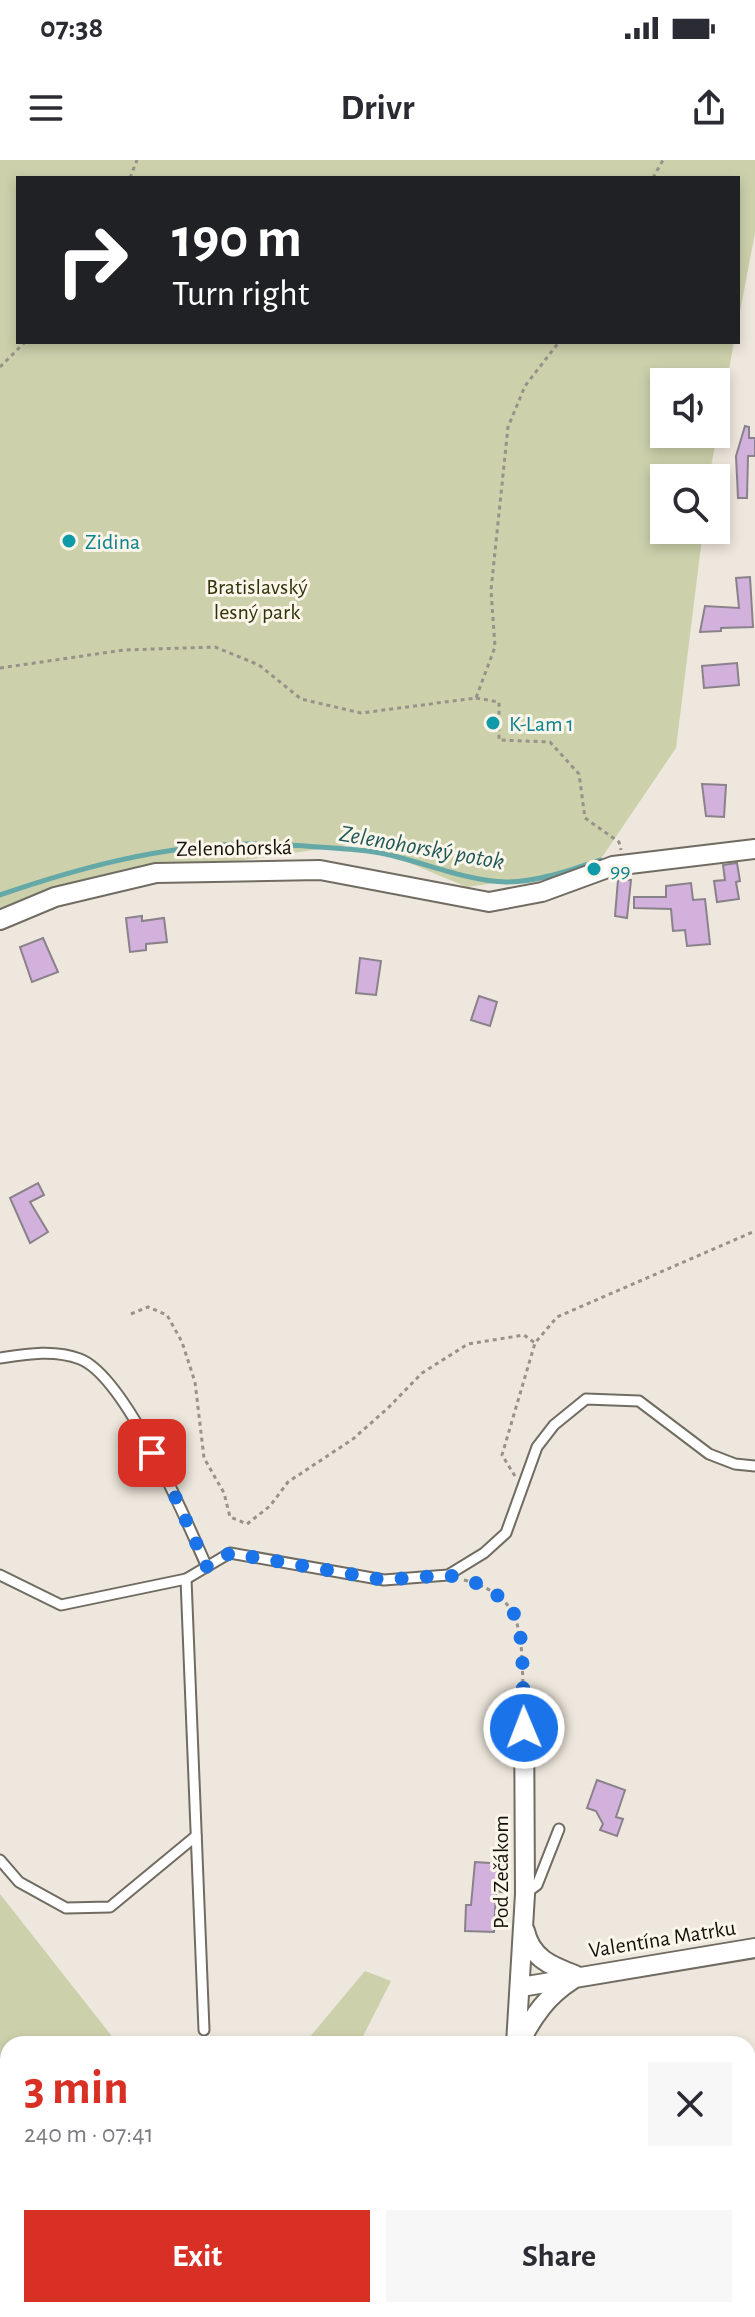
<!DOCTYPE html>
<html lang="en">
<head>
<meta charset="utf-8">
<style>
	:root { --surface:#fff; --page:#f7f7f7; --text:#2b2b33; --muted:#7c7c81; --accent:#d93025 }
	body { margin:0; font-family:"Alegreya Sans",sans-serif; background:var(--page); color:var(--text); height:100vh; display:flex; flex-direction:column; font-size:30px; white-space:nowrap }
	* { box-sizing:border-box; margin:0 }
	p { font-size:26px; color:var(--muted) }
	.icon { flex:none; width:44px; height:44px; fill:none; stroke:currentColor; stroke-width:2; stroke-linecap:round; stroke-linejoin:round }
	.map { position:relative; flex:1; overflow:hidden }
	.details { position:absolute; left:0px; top:1876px; width:756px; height:282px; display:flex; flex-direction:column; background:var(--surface); border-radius:24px 24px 0 0; box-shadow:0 4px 12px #0003 }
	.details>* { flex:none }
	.banner { position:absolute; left:16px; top:16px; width:724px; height:168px; border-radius:0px; box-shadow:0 4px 12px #0003; background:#202124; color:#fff; overflow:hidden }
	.buttons { position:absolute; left:650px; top:208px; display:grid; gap:16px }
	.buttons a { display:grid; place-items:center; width:80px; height:80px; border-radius:0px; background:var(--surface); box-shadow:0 4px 12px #0003; font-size:40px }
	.pin { position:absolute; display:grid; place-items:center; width:68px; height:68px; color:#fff; margin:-34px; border-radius:16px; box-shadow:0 4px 12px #0006 }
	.me { position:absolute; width:88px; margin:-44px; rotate:359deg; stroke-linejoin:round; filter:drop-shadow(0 0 6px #0008) }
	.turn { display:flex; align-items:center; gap:28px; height:168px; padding:0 24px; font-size:36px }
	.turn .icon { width:104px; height:104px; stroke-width:2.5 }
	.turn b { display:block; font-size:56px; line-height:68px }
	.round { display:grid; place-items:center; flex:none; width:84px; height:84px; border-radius:0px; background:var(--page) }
	.headline { display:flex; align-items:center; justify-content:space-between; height:136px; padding:0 24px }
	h1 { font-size:48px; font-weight:600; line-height:60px; color:var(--accent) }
	.primary-button { display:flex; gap:16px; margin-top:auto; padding:16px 24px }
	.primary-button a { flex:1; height:92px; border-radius:0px; background:var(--accent); color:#fff; font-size:32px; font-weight:600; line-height:92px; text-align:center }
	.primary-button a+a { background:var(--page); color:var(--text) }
	.status { display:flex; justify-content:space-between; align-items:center; height:56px; padding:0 40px; background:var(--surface); direction:ltr }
	.status svg { height:22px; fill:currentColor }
	header { display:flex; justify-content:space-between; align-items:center; height:104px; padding:0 24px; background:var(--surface); font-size:36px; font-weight:600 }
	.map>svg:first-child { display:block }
	.green { fill:#ccd0ab; fill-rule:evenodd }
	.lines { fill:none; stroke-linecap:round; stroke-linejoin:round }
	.stream { stroke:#64a8a7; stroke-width:5 }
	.building { fill:#d2b1dc; stroke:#89828b; stroke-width:2 }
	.service-casing { stroke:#716c62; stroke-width:13 }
	.minor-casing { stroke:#716c62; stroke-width:22 }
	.path { stroke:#97928a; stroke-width:3; stroke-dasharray:4 4; stroke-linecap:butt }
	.service { stroke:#fff; stroke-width:9 }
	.minor { stroke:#fff; stroke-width:18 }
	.route { stroke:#1a73e8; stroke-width:14; stroke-dasharray:0 25.2 }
	.culture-dot { fill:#0f9aa8; stroke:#fbf5ea; stroke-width:3 }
	.labels { text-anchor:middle; stroke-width:6; stroke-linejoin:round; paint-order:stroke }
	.culture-label { font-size:22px; fill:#0d838f; stroke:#fbf5ea; text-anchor:start }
	.park-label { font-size:22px; fill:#30330a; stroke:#fbf5ea }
	.street-label { font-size:22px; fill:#13110d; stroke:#fbf5ea }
	.water-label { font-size:24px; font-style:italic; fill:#1e5858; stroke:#fbf5ea }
</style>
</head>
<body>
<div class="status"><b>07:38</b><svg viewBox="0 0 49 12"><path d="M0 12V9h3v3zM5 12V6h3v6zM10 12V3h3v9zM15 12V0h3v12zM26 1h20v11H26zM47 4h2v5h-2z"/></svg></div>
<header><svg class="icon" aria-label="menu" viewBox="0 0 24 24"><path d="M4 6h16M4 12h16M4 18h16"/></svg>Drivr<svg class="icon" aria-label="share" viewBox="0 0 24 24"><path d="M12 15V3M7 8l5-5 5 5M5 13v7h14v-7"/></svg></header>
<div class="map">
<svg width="755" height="2157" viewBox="0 0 755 2157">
	<rect width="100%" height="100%" fill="#eee7dd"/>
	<g class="green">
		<path d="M0,0H755V73L738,162V18H18V182H734L709,318H664V370H703L676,588L594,709L467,727L361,683L156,713L0,760ZM664,222H716V274H664Z"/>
		<polygon points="0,1734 118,1884 8,1884 8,2150 225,2150 222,2157 0,2157"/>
		<polygon points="365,1811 391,1821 359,1884 304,1884"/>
	</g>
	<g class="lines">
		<path class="stream" d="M0,735C78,708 160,686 243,684C281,683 320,687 358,690C405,693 459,721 506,722C538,722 570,710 600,700"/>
	</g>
	<g class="building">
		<polygon points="745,266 749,267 749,278 755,278 755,296 748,296 747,338 738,338 736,296"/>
		<polygon points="750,417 753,467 721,468 721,471 700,472 705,446 739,448 736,418"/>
		<polygon points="737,503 739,525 704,528 702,506"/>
		<polygon points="702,624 726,625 724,657 706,656"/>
		<polygon points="737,703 740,721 736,722 739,739 717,742 714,721 725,720 723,705"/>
		<polygon points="618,720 631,720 627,758 615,756"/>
		<polygon points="691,723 693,740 705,739 710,784 687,786 685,770 673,771 671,749 634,748 634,737 666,737 666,726"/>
		<polygon points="142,756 142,761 164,758 167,782 146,784 146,790 130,792 126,758"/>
		<polygon points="43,778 58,812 32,822 20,787"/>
		<polygon points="360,798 381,801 376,835 356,833"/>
		<polygon points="479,836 497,842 490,866 471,860"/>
		<polygon points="38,1023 44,1035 30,1042 48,1072 30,1083 10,1038"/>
		<polygon points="597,1620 625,1630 616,1657 623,1659 617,1676 600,1670 603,1664 596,1651 587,1648"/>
		<polygon points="475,1702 504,1704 502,1732 496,1731 494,1772 465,1771 466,1745 471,1745"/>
	</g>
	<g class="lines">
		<g class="service-casing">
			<g id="service">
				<path d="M0,1198C26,1194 54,1189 80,1199C126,1217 186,1360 207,1407"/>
				<polyline points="0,1415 61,1445 186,1419 230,1393 384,1420 448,1415 484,1393 506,1373 537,1287 554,1265 586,1239 639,1241 709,1294 735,1304 755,1306"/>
				<polyline points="186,1419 204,1870"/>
				<polyline points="0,1700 19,1722 66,1748 110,1747 196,1676"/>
				<polyline points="525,1734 537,1725 559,1669"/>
			</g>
		</g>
		<g class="minor-casing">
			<g id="minor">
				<polyline points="0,760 55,737 156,713 320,710 489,742 542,732 613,706 755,689"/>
				<path d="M525,1771C531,1798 551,1806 575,1815"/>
				<polyline points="521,1827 755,1788"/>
				<path d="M520,1882C533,1856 547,1836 572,1820"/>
				<polyline points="516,1884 525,1734 524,1540"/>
				<polyline points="422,2157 425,2150"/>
			</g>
		</g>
		<g class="path">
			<polyline points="130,18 137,0"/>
			<polyline points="653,18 663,0"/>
			<polyline points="0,207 25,182"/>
			<polyline points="0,508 124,490 215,487 259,505 301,539 361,553 476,538 495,487 491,430 508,267 525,226 559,182"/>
			<polyline points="476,538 499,542 499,580 550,582 579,614 585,658 619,682 621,690"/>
			<polyline points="131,1154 148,1147 167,1155 182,1182 195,1222 204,1298 224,1333 230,1357 247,1364 270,1346 288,1322 353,1279 388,1248 422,1213 468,1184 524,1175 535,1183"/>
			<polyline points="515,1316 502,1295 535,1183 557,1157 755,1071"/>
			<path d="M464,1420C524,1436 521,1472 523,1526"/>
			<polyline points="748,2147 755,2149"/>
		</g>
		<use href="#service" class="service"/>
		<use href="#minor" class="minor"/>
	</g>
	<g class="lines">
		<polyline class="route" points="152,1293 173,1332 207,1407 230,1393 384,1420 448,1415 483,1425 509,1444 517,1460 522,1485 524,1568"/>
	</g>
	<g class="culture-dot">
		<circle cx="69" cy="381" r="8"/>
		<circle cx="493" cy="563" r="8"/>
		<circle cx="594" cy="709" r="8"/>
	</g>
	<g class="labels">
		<g class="culture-label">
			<text x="85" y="389">Zidina</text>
			<text x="509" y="571">K-Lam 1</text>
			<text x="610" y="717">99</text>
		</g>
		<g class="park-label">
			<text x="257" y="434">Bratislavský<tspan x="257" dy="25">lesný park</tspan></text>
		</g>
		<g class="street-label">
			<text transform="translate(234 687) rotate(-1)" y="8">Zelenohorská</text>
			<text transform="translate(500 1712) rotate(-90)" y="8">Pod Zečákom</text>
			<text transform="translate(662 1778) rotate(-9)" y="8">Valentína Matrku</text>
		</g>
		<g class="water-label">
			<text transform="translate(422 687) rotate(10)" y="8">Zelenohorský potok</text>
		</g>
	</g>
</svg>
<div class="buttons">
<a><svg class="icon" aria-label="sound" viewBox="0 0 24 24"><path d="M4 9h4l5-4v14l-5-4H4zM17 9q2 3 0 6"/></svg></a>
<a><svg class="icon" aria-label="search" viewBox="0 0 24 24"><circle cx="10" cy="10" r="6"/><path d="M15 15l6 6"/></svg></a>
</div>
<div class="pin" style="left:152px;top:1293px;background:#d93025"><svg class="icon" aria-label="arrive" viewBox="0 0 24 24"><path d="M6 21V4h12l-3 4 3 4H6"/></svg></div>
<svg class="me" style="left:524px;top:1568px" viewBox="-20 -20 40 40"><circle r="17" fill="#1a73e8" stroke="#fff" stroke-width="3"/><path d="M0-11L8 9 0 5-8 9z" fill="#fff"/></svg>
<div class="banner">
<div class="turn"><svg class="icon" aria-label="right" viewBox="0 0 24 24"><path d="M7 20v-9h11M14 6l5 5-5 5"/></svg><div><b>190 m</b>Turn right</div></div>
</div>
<section class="details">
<div class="headline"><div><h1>3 min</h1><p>240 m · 07:41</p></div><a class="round"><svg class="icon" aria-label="close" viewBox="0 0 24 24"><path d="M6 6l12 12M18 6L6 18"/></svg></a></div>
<div class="primary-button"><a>Exit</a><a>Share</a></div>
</section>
</div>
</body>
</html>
